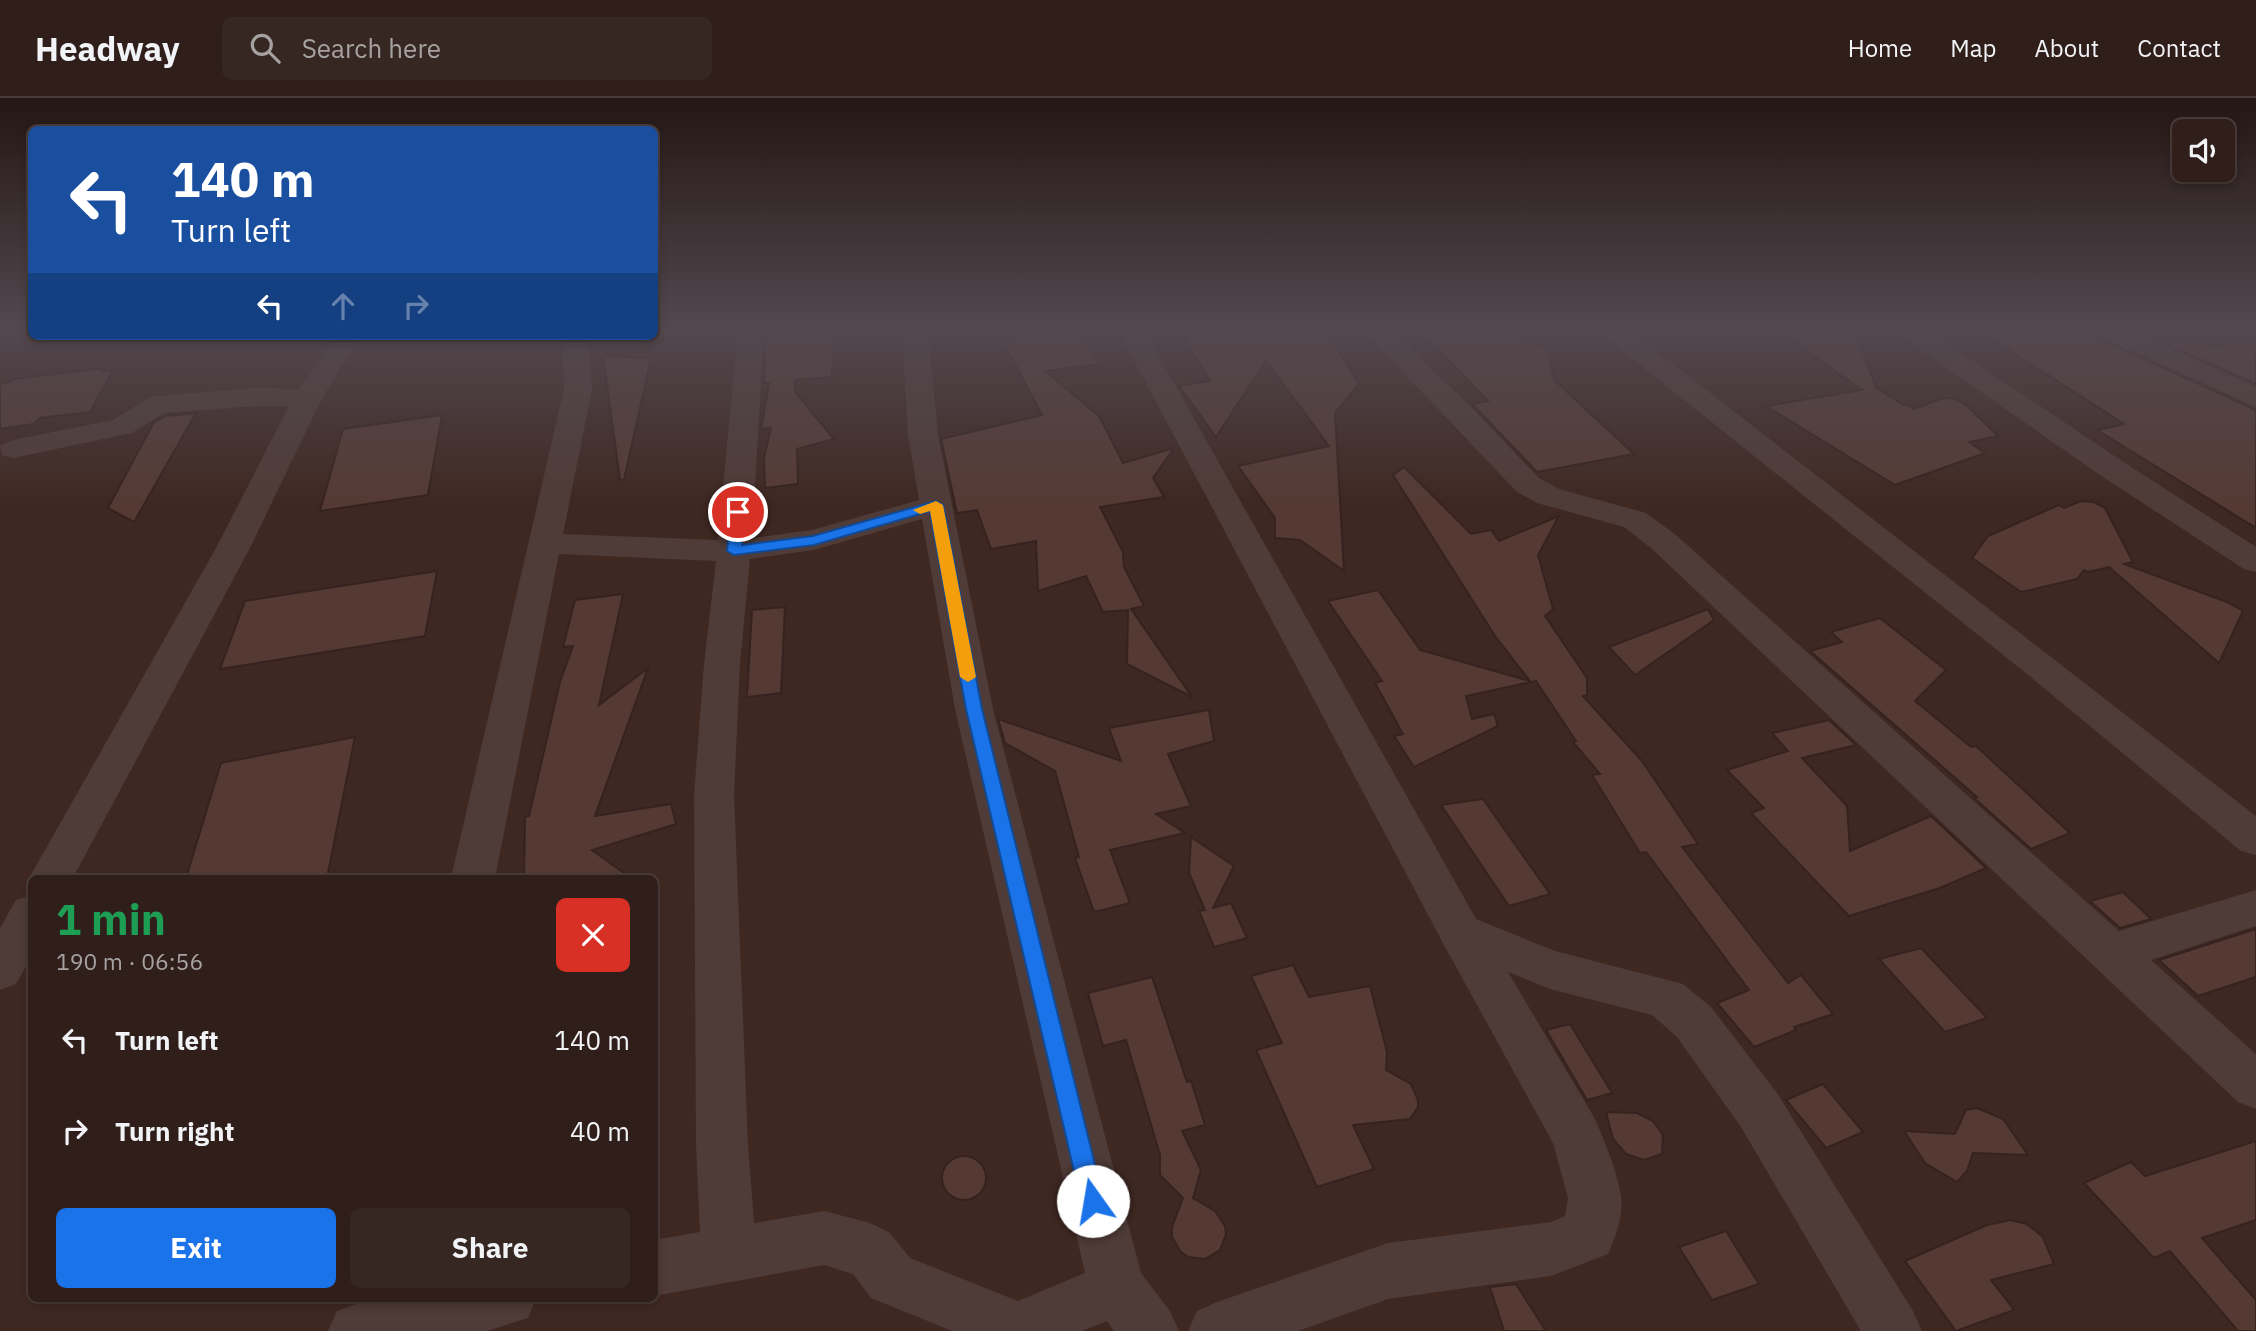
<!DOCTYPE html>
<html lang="en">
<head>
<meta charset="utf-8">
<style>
	:root { --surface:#2f1e1a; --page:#372723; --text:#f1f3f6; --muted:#a7a2a2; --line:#4a3c39; --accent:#1a73e8 }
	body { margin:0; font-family:"IBM Plex Sans",sans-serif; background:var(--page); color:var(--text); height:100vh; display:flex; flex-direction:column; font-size:26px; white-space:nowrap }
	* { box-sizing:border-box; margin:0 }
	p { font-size:23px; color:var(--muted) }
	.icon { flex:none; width:38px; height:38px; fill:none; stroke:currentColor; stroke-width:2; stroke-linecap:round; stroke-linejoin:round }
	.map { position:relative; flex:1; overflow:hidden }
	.side { position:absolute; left:28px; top:777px; width:630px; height:427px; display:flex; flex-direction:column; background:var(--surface); border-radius:10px; box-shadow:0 4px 10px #0003,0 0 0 2px var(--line) }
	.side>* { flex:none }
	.guide { position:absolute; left:28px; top:28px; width:630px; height:214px; border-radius:10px; box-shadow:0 4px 10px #0003,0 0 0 2px var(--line); background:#1a4fa0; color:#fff; overflow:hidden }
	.fabs { position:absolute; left:2172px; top:21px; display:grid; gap:14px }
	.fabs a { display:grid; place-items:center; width:63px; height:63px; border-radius:10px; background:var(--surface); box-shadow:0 4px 10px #0003,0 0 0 2px var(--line); font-size:35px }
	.pin { position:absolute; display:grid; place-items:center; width:60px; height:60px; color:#fff; margin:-30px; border:4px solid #fff; border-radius:50%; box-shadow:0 2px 7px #0007 }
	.me { position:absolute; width:77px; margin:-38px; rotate:347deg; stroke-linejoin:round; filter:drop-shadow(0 0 5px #0008) }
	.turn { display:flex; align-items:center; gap:24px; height:147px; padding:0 28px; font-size:32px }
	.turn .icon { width:91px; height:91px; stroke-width:2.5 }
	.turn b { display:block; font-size:49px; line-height:60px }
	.lanes { display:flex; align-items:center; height:66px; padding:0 28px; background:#0003; justify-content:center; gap:35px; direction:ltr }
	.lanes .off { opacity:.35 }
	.round { display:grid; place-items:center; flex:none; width:74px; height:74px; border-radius:10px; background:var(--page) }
	.summary { display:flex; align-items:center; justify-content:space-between; height:119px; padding:0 28px }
	h1 { font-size:42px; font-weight:700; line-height:52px; color:#1e9e55 }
	.cta { display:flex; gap:14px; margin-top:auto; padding:14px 28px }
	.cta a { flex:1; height:80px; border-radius:10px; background:var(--accent); color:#fff; font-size:28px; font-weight:700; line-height:80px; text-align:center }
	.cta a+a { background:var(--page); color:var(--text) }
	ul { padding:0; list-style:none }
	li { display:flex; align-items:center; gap:21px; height:91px; padding:0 28px }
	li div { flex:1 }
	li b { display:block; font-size:26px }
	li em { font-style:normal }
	header { display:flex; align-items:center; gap:42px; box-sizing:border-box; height:98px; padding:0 35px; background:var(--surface); border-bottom:2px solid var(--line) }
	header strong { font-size:33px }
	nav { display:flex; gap:38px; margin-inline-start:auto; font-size:24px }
	.search { width:490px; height:63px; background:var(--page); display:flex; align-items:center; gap:18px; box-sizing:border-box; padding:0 24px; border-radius:10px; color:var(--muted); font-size:26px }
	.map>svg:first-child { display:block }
	.building { fill:#553a34; stroke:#36221e; stroke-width:2 }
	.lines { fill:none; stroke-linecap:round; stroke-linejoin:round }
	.minor { fill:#4f3b37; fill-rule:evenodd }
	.route { fill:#1a73e8; stroke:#114b97; stroke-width:2 }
	.slow { fill:#f59e0b }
</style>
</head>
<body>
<header>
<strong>Headway</strong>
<div class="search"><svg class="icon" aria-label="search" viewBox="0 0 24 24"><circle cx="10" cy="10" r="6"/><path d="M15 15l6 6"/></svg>Search here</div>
<nav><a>Home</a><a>Map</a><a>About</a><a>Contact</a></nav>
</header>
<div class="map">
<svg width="2256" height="1233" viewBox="0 0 2256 1233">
	<rect width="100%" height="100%" fill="#3f2822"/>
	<g class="building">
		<polygon points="766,232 834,232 832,279 795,282 795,294 834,341 797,351 798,386 765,390 764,360 771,330 761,331 769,285 764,285"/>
		<polygon points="1074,232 1101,266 1045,273 1099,318 1123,365 1174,350 1153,380 1164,399 1100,409 1123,454 1124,469 1144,508 1131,511 1192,599 1127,566 1128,512 1103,514 1086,478 1038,493 1036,443 991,451 977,412 957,415 941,341 1042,317 1000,238 1006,241"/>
		<polygon points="1234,232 1325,232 1359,286 1335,315 1344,473 1300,442 1275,440 1275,420 1238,368 1329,348 1266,263 1216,339 1179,288 1210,283 1183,239"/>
		<polygon points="1420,232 1511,232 1524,244 1547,249 1554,282 1634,356 1537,374 1472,306 1488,303"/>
		<polygon points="1777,232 1854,232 1876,289 1903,307 1907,306 1914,311 1940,301 1954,300 1966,307 1998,338 1969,344 1985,355 1895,387 1766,308 1862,292"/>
		<polygon points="1978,232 2080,232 2256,312 2256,430 2097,332 2124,326"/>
		<polygon points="2256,237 2256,286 2168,247 2189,239 2214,250"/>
		<polygon points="603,258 651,260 624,382 620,382"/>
		<polygon points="105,270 103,273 113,272 90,314 40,320 34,326 0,331 0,286 11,284 13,281"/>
		<polygon points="196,315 134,424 108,410 154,324 165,318"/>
		<polygon points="442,317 428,397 320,413 343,331"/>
		<polygon points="1404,369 1471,436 1491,432 1499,443 1559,418 1538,457 1553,511 1545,518 1587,580 1587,597 1583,598 1642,663 1698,746 1682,749 1788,885 1801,877 1833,916 1794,929 1796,932 1754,949 1717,905 1749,892 1646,754 1640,755 1592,677 1600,676 1573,644 1576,643 1536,583 1466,598 1472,621 1494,616 1498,628 1414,669 1394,638 1403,636 1375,585 1382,583 1328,503 1378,492 1420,552 1530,583 1495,538 1393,377"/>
		<polygon points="2081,403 2094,404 2105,410 2133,464 2124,466 2227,504 2243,513 2219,565 2109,469 2088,474 2084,472 2077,481 2021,494 1972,460 1988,438 2059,407 2064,410"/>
		<polygon points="437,473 425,538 220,571 245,503"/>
		<polygon points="623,496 599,607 648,570 595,718 671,706 676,726 592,752 631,780 524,780 525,719 529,718 560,584 573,548 563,549 575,502"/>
		<polygon points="785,509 781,595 747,599 752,512"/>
		<polygon points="1708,511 1714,522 1635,577 1609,549"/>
		<polygon points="1880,520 1946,572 1915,603 1971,649 1976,648 2070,735 2031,751 1974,700 1977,699 1810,553 1842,544 1831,534"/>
		<polygon points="1209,612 1214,643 1168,656 1191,708 1156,716 1185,735 1110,752 1130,805 1094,814 1075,760 1079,759 1055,673 1005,645 998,621 1121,663 1109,630"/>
		<polygon points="1829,622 1856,647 1802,660 1847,708 1850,753 1931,718 1986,770 1940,790 1849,818 1751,715 1764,710 1727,672 1788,653 1772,635"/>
		<polygon points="355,639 327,780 186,780 221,665"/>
		<polygon points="1483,701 1550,796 1509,808 1441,707"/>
		<polygon points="1191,739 1234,768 1213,810 1231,805 1247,840 1214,849 1199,813 1205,812 1189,775"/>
		<polygon points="2123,794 2151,821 2120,830 2090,803"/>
		<polygon points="2256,831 2256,879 2198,898 2159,862"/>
		<polygon points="1921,850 1987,920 1945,934 1879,861"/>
		<polygon points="1293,867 1309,899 1370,888 1387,954 1386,972 1411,986 1418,1002 1418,1009 1410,1021 1353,1027 1374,1071 1317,1089 1256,952 1282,945 1251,878"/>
		<polygon points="1152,879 1187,984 1191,983 1205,1027 1182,1033 1201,1072 1193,1100 1215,1113 1225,1128 1226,1136 1220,1152 1205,1161 1188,1159 1181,1154 1172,1139 1172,1129 1183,1100 1160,1077 1160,1057 1126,942 1103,948 1088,895"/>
		<polygon points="1570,926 1612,995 1587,1002 1546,932"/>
		<polygon points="1823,986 1863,1034 1826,1050 1786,1002"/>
		<polygon points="1977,1010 2003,1021 2028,1057 1973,1055 1967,1073 1957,1084 1925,1065 1904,1033 1955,1036 1966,1012"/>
		<polygon points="1606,1014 1637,1015 1653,1023 1663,1037 1662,1056 1644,1062 1626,1056 1613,1041"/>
		<polygon points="2256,1043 2256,1122 2202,1140 2256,1202 2256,1233 2238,1233 2170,1153 2154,1160 2084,1085 2131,1064 2145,1078"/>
		<circle cx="964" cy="1080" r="22"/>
		<polygon points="2010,1122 2027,1126 2043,1139 2054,1166 1991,1182 2014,1212 1956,1233 1905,1163 1987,1127"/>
		<polygon points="1726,1133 1759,1186 1712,1202 1679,1149"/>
		<polygon points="1516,1186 1546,1233 1504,1233 1490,1189"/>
	</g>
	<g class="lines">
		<g class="minor">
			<path d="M738,232H764L752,440L812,432L919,402L908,337L902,232H928L938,337L993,611L1141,1175L1170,1213L1179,1233H1114L1107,1223L1082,1233H952L871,1200L853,1176L824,1167L654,1198V1142L700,1134L696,1047L694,697L704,566L716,463L559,456L495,780H451L564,291L562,238H588L592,291L563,436L718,442ZM922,421L955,611L1085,1175L1018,1203L910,1160L889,1134L870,1125L824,1113L754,1125L748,1047L734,697L740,566L750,461L814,452Z"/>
			<path d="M1118,232H1144L1476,821L1555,853L1683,886L1711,909L1777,995L1913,1213L1922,1233H1861L1741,1029L1677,939L1652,917L1550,891L1508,874L1595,1021C1605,1044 1617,1073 1621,1098C1624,1117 1615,1140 1608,1156L1551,1178L1388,1201L1298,1233H1188L1197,1213L1217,1204L1388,1145L1551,1124L1565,1118L1568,1100L1553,1045L1444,847Z"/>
			<polygon points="1363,232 1391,232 1475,313 1539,380 1559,391 1646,415 1676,437 2119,833 2256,792 2256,828 2151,862 2256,956 2256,1011 2238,1004 1652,451 1624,429 1537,405 1517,394"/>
			<polygon points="1600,232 1629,232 2256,718 2256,757 2241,753 2027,576 1604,238"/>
			<polygon points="1897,232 1927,232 2122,363 2256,449 2256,474 2244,471 2100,377 1901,238"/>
			<polygon points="2095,232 2129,232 2256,289 2256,309 2099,238"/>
			<polygon points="335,238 361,238 322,300 250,450 73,780 32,780 32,784 29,780 36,768 216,450 289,308 255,308 164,315 132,335 13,360 2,357 0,348 13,342 113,322 147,301 157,298 255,290 299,291"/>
			<polygon points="32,797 32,858 16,886 0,892 0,830 16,802"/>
			<polygon points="374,1200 536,1200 528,1220 487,1233 328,1233 337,1213"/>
		</g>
	</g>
	<linearGradient id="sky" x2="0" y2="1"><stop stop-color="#231613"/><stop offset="0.57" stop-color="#52484f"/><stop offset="1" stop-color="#52484f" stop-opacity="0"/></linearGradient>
	<rect width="2256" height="404" fill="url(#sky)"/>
	<polygon class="route" points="936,403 943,407 982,611 1104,1103 1100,1110 1093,1114 1085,1110 1081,1103 966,611 930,413 814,447 734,457 727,453 731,414 738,410 745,414 742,447 813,438"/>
	<polygon class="slow" points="936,403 943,407 976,579 968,584 960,579 930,413 920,416 913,412"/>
</svg>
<div class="fabs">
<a><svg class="icon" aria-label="sound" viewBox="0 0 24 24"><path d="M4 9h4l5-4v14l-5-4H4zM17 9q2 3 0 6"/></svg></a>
</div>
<div class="pin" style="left:738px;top:414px;background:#d93025"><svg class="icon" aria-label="arrive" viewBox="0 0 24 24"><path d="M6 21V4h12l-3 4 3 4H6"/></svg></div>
<svg class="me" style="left:1093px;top:1103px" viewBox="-20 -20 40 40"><circle r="19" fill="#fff"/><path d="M0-13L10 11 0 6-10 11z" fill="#1a73e8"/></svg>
<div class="guide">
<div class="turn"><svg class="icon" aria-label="left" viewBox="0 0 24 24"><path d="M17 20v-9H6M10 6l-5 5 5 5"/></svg><div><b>140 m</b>Turn left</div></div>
<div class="lanes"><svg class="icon" aria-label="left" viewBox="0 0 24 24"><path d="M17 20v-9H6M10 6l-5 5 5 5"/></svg><svg class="icon off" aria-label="ahead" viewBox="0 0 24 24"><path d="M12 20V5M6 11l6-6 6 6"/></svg><svg class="icon off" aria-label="right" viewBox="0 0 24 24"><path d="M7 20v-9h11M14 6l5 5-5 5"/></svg></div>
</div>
<section class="side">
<div class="summary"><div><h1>1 min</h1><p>190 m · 06:56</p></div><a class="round" style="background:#d93025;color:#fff"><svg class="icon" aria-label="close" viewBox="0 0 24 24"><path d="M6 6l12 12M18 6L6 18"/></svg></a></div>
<ul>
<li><svg class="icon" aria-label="left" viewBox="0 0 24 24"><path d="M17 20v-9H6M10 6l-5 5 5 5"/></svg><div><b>Turn left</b></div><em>140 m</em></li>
<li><svg class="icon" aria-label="right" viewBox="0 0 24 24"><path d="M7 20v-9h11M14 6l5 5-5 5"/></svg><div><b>Turn right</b></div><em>40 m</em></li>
</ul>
<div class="cta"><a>Exit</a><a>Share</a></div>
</section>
</div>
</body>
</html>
